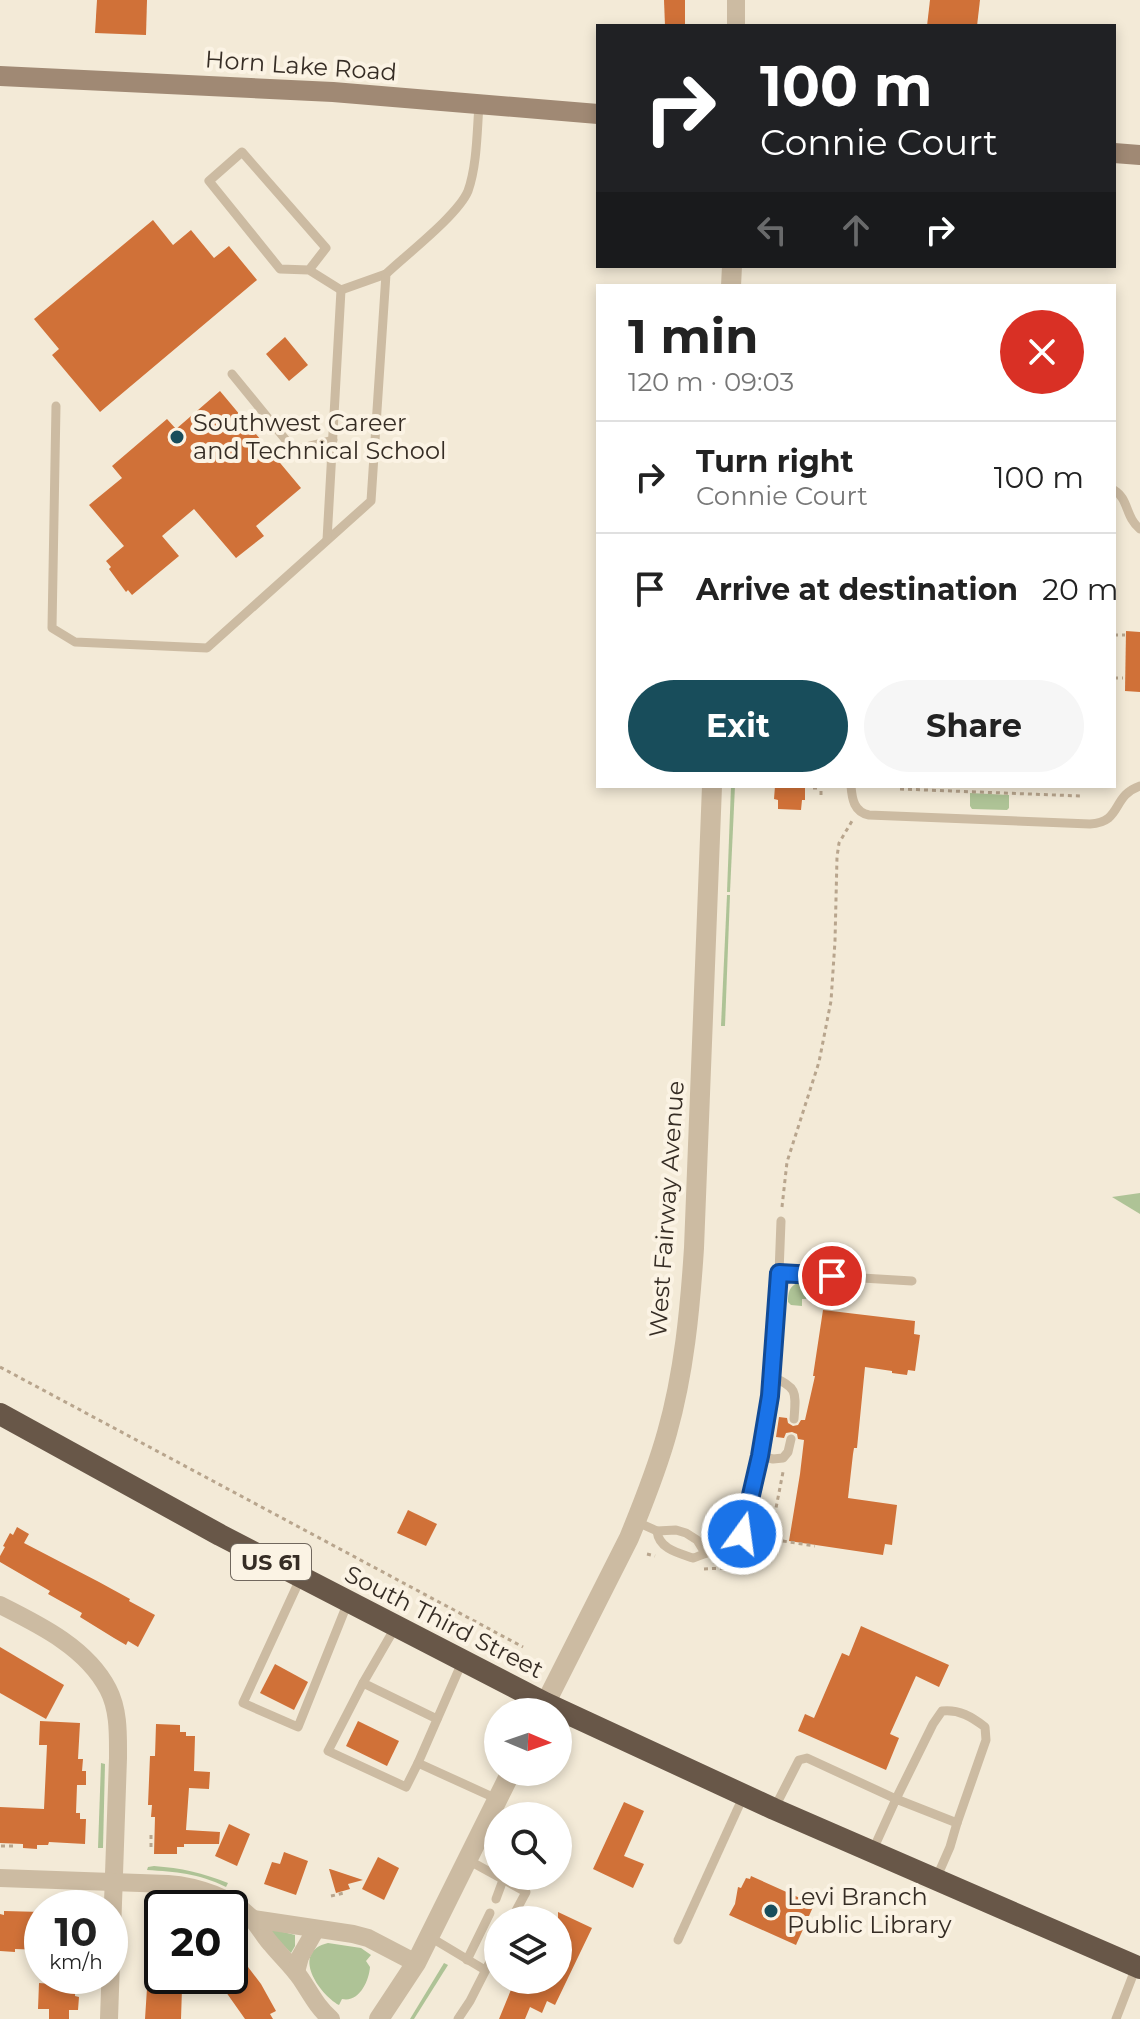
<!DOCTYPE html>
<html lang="en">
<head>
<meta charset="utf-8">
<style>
	:root { --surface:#fff; --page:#f6f6f6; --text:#222; --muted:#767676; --line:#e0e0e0; --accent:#184d5b }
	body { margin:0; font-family:Montserrat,sans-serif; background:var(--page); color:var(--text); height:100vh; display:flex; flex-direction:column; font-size:30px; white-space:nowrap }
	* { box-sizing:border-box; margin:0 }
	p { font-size:26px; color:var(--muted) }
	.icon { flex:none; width:44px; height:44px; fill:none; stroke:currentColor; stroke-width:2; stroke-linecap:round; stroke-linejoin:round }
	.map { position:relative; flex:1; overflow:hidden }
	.sheet { position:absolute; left:596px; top:284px; width:520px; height:504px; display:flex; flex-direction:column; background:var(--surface); border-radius:0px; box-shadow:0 4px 12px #0003 }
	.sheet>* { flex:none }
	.guide { position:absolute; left:596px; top:24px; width:520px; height:244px; border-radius:0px; box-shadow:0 4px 12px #0003; background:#202124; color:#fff; overflow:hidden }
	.needle { width:52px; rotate:92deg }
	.controls { position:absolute; left:484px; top:1698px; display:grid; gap:16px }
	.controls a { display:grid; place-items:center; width:88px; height:88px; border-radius:50%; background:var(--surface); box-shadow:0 4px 12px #0003; font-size:40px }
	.speed { position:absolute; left:24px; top:1890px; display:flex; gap:16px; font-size:40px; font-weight:700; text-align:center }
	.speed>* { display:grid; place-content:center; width:104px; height:104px; border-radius:50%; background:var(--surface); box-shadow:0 4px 12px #0003; line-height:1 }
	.speed small { font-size:20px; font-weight:400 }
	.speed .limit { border:4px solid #111; border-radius:12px; background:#fff; color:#111 }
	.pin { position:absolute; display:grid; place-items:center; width:68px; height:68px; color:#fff; margin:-34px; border:4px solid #fff; border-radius:50%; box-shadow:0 2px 8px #0007 }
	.me { position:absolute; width:88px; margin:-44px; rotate:14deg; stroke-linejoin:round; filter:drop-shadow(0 0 6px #0008) }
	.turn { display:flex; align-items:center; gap:28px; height:168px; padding:0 32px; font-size:36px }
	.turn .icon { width:104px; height:104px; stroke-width:2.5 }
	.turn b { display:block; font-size:56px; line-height:68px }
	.lanes { display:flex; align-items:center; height:76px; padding:0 32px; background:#0003; justify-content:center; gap:40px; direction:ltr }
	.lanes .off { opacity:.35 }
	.round { display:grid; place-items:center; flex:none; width:84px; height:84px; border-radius:42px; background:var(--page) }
	.head { display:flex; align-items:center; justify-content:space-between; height:136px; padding:0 32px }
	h1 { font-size:48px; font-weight:700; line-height:60px }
	.action { display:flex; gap:16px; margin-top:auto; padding:16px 32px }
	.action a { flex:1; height:92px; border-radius:48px; background:var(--accent); color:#fff; font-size:32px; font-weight:700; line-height:92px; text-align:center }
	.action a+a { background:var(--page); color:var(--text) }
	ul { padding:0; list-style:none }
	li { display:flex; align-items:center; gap:24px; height:112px; padding:0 32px; border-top:2px solid var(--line) }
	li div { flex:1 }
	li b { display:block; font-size:30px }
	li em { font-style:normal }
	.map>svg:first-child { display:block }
	.green { fill:#aec396 }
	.building { fill:#d07138 }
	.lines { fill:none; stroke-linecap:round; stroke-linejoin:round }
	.path { stroke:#b8a58d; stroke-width:3; stroke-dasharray:4 4; stroke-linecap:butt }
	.service { stroke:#ccbba2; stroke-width:9 }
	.minor { stroke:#ccbba2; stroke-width:18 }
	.tertiary { stroke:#ccbba2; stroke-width:20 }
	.secondary { stroke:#a08974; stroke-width:20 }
	.trunk { stroke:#685748; stroke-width:22 }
	.route-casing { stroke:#114b97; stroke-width:20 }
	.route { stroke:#1a73e8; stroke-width:14 }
	.poi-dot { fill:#184d5b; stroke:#fbf3e4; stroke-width:3 }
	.labels { text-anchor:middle; stroke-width:8; stroke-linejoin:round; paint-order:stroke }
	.shield { fill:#fbf3e4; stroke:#71685e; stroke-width:2 }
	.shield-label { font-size:22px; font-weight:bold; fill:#362d25 }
	.street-label { font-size:24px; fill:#362d25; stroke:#fbf3e4 }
	.poi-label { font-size:24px; fill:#362d25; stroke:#fbf3e4; text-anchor:start }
</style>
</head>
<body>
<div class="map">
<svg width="1140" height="2019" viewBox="0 0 1140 2019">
	<rect width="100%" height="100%" fill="#f3ead7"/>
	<g class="green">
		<polygon points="731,786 735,786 730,892 727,892"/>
		<polygon points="970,793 1009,795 1009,808 1007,810 972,809 970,806"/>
		<polygon points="727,895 730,895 725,1026 721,1026"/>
		<polygon points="1140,1193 1140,1214 1112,1197"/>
		<path d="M798,1283L807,1285L806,1299H802V1306L791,1305L788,1302C788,1293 789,1286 798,1283Z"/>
		<polygon points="101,1763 105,1764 103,1848 98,1848"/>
		<path d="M154,1866C181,1868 203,1873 228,1883L226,1887C198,1873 176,1872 147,1870L148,1867Z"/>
		<polygon points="272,1929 295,1935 295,1946 291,1953 271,1933"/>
		<path d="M328,1943L361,1948L371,1955L366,1961L370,1967C369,1981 359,2003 342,1999L339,2005C319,1994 290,1952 328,1943Z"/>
		<polygon points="444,1963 448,1965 414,2019 410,2019"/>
	</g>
	<g class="building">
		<polygon points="97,0 147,0 146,35 95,33"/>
		<polygon points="664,0 685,0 685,26 665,26"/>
		<polygon points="930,0 980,0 977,26 927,26"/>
		<polygon points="153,220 173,245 191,230 214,258 229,246 257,280 100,412 52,355 59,349 34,319"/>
		<polygon points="285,337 308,365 289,381 266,354"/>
		<polygon points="220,391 301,488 256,526 264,536 236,558 194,509 162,536 179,556 132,595 128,590 126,592 109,569 111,567 106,561 124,546 89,505 122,478 112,466 167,419 176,429"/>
		<polygon points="1126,631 1140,632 1140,692 1125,691"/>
		<polygon points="775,786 805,786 805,800 802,800 801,810 778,809 778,800 774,799"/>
		<polygon points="823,1310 915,1321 914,1334 920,1335 915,1371 908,1370 907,1375 892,1373 892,1371 865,1367 857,1448 854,1448 853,1454 848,1498 897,1505 892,1545 885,1544 883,1555 789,1541 800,1474 804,1440 798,1439 797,1434 792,1432 786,1433 784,1438 776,1437 779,1417 787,1418 788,1423 793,1426 798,1425 801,1420 805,1420 815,1376 813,1376"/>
		<polygon points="408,1510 437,1524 426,1546 397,1533"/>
		<polygon points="17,1527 29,1534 24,1543 99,1582 130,1599 129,1601 155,1615 138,1647 128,1641 126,1645 114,1638 80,1617 82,1613 48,1594 50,1591 0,1562 0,1556 5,1547 3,1546 10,1533 13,1535"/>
		<polygon points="861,1626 949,1665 939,1687 916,1676 890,1734 899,1738 886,1770 798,1731 805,1714 814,1718 842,1653 849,1656"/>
		<polygon points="0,1647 64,1685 46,1719 0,1693"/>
		<polygon points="275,1664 308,1682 294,1710 260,1693"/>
		<polygon points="40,1721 80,1723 78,1759 83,1759 82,1771 86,1771 86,1785 77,1785 76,1813 80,1813 80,1819 86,1819 85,1844 49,1842 48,1845 37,1845 37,1849 23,1848 23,1844 0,1843 0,1807 44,1809 47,1745 39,1745"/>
		<polygon points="358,1721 399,1741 387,1766 346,1746"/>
		<polygon points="156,1724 180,1725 180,1732 186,1732 186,1736 195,1736 194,1771 210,1772 209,1789 189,1788 186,1830 220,1832 219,1844 184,1844 184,1847 177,1847 177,1854 154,1854 155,1817 151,1817 152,1805 148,1805 150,1756 155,1756"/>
		<polygon points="624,1802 644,1811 624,1856 644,1864 633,1888 593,1869"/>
		<polygon points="229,1824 250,1834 237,1866 215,1856"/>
		<polygon points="284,1852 308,1861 296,1895 264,1884 272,1862 280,1864"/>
		<polygon points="378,1857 399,1868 384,1900 362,1889"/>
		<polygon points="329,1869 330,1869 363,1880 348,1884 350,1889 336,1893"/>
		<polygon points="751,1876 811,1903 810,1906 813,1907 796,1945 729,1915 735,1904 738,1887 741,1888 746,1878 750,1879"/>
		<polygon points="4,1911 42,1912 42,1950 15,1949 15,1952 0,1951 0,1914 4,1915"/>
		<polygon points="558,1912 592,1928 555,2005 547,2001 542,2013 530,2007 525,2019 499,2019 515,1980 558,1980"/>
		<polygon points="150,1942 162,1943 162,1978 171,1978 171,1987 182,1988 181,2019 145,2019"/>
		<polygon points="245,1963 261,1984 276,2011 270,2014 273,2019 245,2019 221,1985 228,1979 225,1977 230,1976 230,1973"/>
		<polygon points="51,1976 76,1976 75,1996 79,1997 78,2010 69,2010 69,2019 49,2019 49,2009 38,2009 39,1983 51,1984"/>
	</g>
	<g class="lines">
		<g class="path">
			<polyline points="1114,635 1125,635"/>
			<polyline points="1114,642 1114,665"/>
			<polyline points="1114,678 1123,678"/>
			<polyline points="770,786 772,786"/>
			<polyline points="813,788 821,788"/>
			<polyline points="900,789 1081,796"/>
			<polyline points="821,795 821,786"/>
			<polyline points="782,1207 787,1162 819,1062 831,1001 835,941 837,857 839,843 852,821"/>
			<polyline points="0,1367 523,1647"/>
			<polyline points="770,1539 783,1472"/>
			<polyline points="647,1554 655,1556"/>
			<polyline points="704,1569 724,1568 736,1564 759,1545 770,1539 815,1546"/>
			<polyline points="1,1846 14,1846"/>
			<polyline points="151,1847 151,1834 154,1834"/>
			<polyline points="331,1896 344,1893 344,1891"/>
		</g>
		<g class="service">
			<polyline points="309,270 280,269 209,181 242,152 326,248 309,270 341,290 386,274"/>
			<polyline points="232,374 294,450 333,440"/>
			<path d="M56,406L52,628L75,642L207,648L371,501L386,274C407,254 458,215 468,191C477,166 477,131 479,105"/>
			<path d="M1114,490C1129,499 1125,517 1140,529"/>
			<polyline points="327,540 341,290"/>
			<path d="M851,786C852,799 854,812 869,815L1090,824C1123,822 1111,796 1140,786"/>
			<polyline points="779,1273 781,1221"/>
			<path d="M772,1377C798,1387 796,1393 794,1419"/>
			<polyline points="760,1456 773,1459 783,1458 788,1452 791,1439"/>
			<polyline points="637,1522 657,1531 676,1530 686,1533 697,1540 705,1553"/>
			<path d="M657,1531C659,1549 678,1553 693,1558C698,1557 702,1554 707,1553C721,1550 730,1554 739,1540L760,1456L770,1396L779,1273L912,1281"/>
			<polyline points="301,1577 243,1703 298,1727 348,1602"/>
			<polyline points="396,1626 363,1683 437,1719"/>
			<polyline points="463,1660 418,1763 497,1799"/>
			<polyline points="363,1683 328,1751 406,1787 418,1763"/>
			<path d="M774,1809L799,1760L807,1758L896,1799L933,1724L942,1711C959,1709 972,1717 985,1727L986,1740L957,1823"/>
			<polyline points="872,1852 896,1799 957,1823 950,1847 936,1879"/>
			<polyline points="468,1860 526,1892 511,1920"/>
			<polyline points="496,1899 503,1880"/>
			<polyline points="430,1937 485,1970"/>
			<polyline points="678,1940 743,1797"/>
			<polyline points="467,1960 490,1913"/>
			<polyline points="458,2019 470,2001 498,1946"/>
			<polyline points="1116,2019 1136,1967"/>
		</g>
		<g class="minor">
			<polyline points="736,0 736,26"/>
			<path d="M0,1605C40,1625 87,1648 108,1689C119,1710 118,1735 118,1758L109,2019"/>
			<path d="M0,1878L168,1884C196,1886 234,1898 253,1920C260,1928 265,1938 272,1945C281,1956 293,1967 301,1979C311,1994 317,2007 331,2019"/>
			<polyline points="253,1919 353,1934 368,1938 416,1963"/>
			<polyline points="296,1972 300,1957 316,1929"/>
		</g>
		<g class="tertiary">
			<polyline points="731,286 732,266"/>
			<path d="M541,1712L629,1538C643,1504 657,1469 667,1433C684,1373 690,1310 694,1248L712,786"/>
			<polyline points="379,2019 416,1963 511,1772"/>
		</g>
		<g class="secondary">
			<polyline points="0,76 333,92 598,114"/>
			<polyline points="1114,153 1140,155"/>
		</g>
		<polyline class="trunk" points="0,1414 220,1535 545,1703 774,1809 1140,1968"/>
	</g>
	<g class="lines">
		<g class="route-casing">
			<polyline id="route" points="742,1534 760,1456 770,1396 779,1273 832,1276"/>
		</g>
		<use href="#route" class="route"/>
	</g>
	<g class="poi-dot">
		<circle cx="177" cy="437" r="8"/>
		<circle cx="771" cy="1911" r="8"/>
	</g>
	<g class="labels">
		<rect class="shield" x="231" y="1544" width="80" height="36" rx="6"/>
		<g class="shield-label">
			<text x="271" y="1570">US 61</text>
		</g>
		<g class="street-label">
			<text transform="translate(301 66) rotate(4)" y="8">Horn Lake Road</text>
			<text transform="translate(667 1209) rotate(-86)" y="8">West Fairway Avenue</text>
			<text transform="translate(444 1622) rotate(27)" y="8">South Third Street</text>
		</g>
		<g class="poi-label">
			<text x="193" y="431">Southwest Career<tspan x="193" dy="28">and Technical School</tspan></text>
			<text x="787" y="1905">Levi Branch<tspan x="787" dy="28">Public Library</tspan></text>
		</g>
	</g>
</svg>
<div class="controls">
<a><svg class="needle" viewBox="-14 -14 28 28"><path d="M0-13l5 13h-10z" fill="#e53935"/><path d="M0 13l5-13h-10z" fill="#767676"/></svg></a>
<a><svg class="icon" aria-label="search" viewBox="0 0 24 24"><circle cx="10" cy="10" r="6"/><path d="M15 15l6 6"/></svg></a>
<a><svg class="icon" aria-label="layers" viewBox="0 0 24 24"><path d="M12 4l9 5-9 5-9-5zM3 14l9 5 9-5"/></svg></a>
</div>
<div class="speed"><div>10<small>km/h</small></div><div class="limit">20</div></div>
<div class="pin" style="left:832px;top:1276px;background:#d93025"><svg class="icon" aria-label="arrive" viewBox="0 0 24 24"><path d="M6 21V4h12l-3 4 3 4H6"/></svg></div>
<svg class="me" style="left:742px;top:1534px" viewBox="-20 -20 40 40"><circle r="17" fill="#1a73e8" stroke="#fff" stroke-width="3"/><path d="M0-11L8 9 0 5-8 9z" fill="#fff"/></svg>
<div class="guide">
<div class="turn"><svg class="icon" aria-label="right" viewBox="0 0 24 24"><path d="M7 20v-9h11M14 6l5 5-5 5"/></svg><div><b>100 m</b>Connie Court</div></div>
<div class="lanes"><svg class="icon off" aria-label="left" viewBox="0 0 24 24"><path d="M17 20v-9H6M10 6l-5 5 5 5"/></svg><svg class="icon off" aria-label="ahead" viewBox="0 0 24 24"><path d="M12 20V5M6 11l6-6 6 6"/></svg><svg class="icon" aria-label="right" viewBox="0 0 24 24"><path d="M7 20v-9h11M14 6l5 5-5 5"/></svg></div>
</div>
<section class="sheet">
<div class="head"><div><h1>1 min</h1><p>120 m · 09:03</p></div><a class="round" style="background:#d93025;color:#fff"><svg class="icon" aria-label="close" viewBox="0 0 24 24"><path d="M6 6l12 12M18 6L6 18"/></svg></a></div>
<ul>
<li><svg class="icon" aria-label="right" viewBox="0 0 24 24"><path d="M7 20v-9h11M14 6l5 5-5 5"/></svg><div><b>Turn right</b><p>Connie Court</p></div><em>100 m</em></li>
<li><svg class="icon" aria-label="arrive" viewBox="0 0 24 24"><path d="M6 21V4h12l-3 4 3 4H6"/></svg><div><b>Arrive at destination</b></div><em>20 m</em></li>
</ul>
<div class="action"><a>Exit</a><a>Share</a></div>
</section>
</div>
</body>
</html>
